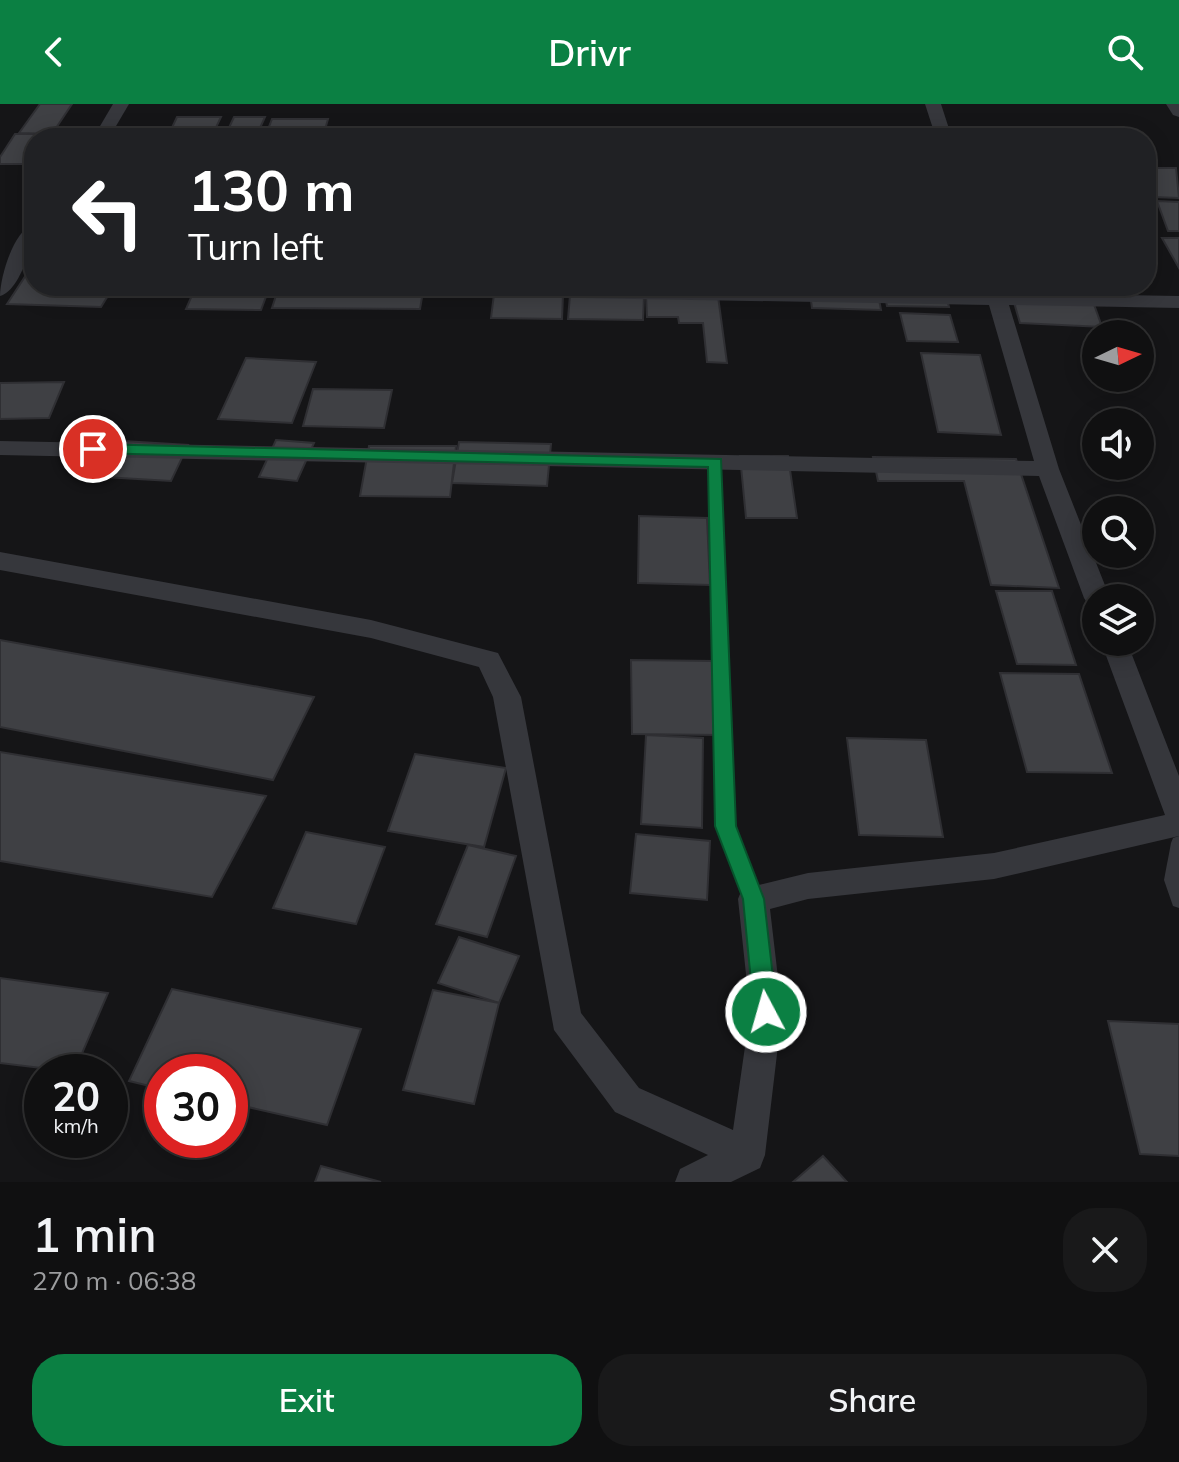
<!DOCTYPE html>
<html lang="en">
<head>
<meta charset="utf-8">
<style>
	:root { --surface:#101011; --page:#19191a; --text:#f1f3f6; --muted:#9c9d9f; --line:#303031; --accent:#0b8043 }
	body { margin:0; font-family:Mulish,sans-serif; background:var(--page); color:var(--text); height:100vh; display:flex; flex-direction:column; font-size:30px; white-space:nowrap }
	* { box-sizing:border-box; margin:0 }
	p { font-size:26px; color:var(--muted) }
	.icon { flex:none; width:44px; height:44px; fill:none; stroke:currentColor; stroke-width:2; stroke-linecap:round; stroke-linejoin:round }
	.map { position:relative; height:1078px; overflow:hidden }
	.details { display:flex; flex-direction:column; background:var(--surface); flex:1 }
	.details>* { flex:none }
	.hud { position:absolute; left:24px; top:24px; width:1132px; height:168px; border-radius:32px; box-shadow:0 4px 20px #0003,0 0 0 2px var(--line); background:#202124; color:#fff; overflow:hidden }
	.needle { width:52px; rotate:85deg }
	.buttons { position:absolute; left:1082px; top:216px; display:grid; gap:16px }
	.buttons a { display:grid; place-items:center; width:72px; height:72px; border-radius:50%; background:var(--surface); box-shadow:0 4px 20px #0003,0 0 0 2px var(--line); font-size:40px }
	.speed { position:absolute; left:24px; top:950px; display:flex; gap:16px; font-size:40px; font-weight:700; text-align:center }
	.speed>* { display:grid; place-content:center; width:104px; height:104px; border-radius:50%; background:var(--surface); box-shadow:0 4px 20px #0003,0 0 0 2px var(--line); line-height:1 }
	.speed small { font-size:20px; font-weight:400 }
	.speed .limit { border:12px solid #d22; background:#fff; color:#111 }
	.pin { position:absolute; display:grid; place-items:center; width:68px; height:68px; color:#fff; margin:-34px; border:4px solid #fff; border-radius:50%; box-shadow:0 2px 8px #0007 }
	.me { position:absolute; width:88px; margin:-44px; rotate:354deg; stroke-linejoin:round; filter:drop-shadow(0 0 6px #0008) }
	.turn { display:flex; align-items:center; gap:28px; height:168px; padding:0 32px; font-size:36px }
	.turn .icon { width:104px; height:104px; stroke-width:2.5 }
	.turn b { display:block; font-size:56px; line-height:68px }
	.round { display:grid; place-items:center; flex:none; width:84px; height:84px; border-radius:32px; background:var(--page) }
	.headline { display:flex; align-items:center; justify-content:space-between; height:136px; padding:0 32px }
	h1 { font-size:48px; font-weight:600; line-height:60px }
	.button { display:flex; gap:16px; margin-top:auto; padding:16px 32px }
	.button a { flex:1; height:92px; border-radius:32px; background:var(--accent); color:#fff; font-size:32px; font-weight:600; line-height:92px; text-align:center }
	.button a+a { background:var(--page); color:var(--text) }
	header { display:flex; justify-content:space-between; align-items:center; height:104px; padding:0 32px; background:var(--accent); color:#fff; font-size:36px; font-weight:600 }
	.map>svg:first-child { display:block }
	.building { fill:#3f4044; stroke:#2f2f33; stroke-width:2 }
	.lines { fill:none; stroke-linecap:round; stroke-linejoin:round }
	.lane { fill:#36373c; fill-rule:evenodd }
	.street { fill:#36373c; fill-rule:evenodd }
	.route { fill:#0b8043; stroke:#07532c; stroke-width:2 }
</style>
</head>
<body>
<header><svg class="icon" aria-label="back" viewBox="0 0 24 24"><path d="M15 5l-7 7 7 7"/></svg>Drivr<svg class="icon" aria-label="search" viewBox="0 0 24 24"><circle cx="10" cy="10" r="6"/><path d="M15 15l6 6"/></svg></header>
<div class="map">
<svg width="1179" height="1078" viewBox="0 0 1179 1078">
	<rect width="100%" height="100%" fill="#151517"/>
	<g class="building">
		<polygon points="40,0 72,0 52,30 19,29"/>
		<polygon points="177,13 221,13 212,32 168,32"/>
		<polygon points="234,13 265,13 256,33 225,32"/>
		<polygon points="272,15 328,15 323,33 265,33"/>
		<polygon points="780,24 832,26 832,34 780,34"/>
		<polygon points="15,30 55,30 53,34 34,34 34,60 0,60 0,53"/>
		<polygon points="1146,64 1176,64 1179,94 1153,93 1146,80"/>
		<polygon points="1157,97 1179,98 1179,127 1168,127"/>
		<polygon points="1162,134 1179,134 1179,164"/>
		<polygon points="28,168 34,168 34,182 114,182 101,203 7,200"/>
		<polygon points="196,182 270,182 261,206 186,205"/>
		<polygon points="279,182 424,182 420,205 272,204"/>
		<polygon points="809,183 877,184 881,206 812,204"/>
		<polygon points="883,183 944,184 949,203 887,202"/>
		<polygon points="1011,188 1091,192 1102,223 1020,219"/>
		<polygon points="494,190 563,191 562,215 491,214"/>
		<polygon points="570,191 644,193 643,216 568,215"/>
		<polygon points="646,192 718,192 727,259 707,258 703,219 679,219 678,213 647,213"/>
		<polygon points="900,209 950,211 958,238 907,237"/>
		<polygon points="921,249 980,251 1001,331 938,328"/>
		<polygon points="246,254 316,258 292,319 218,315"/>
		<polygon points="64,278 49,314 0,315 0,279"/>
		<polygon points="313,285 392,286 384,324 303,322"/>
		<polygon points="106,336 188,341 171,377 87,372"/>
		<polygon points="276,336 314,339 297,377 259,373"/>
		<polygon points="459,338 551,340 547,382 452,379"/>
		<polygon points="369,342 456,342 450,393 360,392"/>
		<polygon points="740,352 788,352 797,414 746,414"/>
		<polygon points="873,353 1016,355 1059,484 991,481 964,377 878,377"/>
		<polygon points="639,412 707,414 710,481 638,479"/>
		<polygon points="996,487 1052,487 1076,561 1017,560"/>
		<polygon points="0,536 314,593 273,676 0,623"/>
		<polygon points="631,556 714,557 719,631 632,630"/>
		<polygon points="1000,569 1079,570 1112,669 1027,668"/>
		<polygon points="646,631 703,634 702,724 641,720"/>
		<polygon points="847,634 926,636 943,733 859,731"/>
		<polygon points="0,648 266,692 212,793 0,757"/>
		<polygon points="415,650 506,664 484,743 388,727"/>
		<polygon points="306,728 385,743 356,820 273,804"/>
		<polygon points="636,730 710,737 707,796 630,789"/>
		<polygon points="468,741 516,752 487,833 436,820"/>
		<polygon points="459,833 519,852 499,899 438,879"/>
		<polygon points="0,874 108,889 74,968 0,959"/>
		<polygon points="172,885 361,925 327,1021 230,999 230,968 162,968 162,985 129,977"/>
		<polygon points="433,886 499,899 474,1000 403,986"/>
		<polygon points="1108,917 1179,920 1179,1052 1140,1050"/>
		<polygon points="823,1052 847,1078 793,1078"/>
		<polygon points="321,1062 381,1078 315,1078"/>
	</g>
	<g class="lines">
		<g class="lane">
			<polygon points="715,354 721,358 733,722 761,795 759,800 753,802 747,800 745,795 717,722 709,358"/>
			<polygon points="1179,732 1179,804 1173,802 1164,776 1171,739 1173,734"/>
		</g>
		<g class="street">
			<polygon points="113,0 129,0 109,34 93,34"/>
			<polygon points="925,0 941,0 952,34 936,34"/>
			<polygon points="1166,0 1179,0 1179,13 1173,11"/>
			<path d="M34,120C34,138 20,187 0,192C0,173 14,125 34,120Z"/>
			<polygon points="222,182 576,182 985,189 983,182 1003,182 1005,189 1179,192 1179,204 1009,201 1059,365 1110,494 1096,494 1096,503 1088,500 1084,494 1039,372 0,351 0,337 1034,357 989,201 232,188"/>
			<polygon points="0,448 371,516 498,549 521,593 581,909 639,984 733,1026 750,908 738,795 742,785 808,769 994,749 1165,711 1101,538 1127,538 1179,672 1179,732 994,775 808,795 770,805 782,908 765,1051 760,1064 731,1078 675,1078 680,1065 708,1051 615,1008 554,926 493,593 479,563 371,534 0,466"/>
		</g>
	</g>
	<polygon class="route" points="93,340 721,355 736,722 764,795 777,908 774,915 766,918 758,915 754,908 743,795 715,722 708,363 88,349 86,345"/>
</svg>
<div class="buttons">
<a><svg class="needle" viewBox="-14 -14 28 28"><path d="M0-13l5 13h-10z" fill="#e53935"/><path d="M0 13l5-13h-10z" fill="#9c9d9f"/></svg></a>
<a><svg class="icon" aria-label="sound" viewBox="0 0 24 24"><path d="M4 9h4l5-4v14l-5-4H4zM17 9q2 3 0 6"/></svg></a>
<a><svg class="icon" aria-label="search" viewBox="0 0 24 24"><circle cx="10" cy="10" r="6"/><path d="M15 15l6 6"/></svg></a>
<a><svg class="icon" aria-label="layers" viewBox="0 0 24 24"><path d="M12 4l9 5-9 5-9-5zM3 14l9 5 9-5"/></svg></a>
</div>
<div class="speed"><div>20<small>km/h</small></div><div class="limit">30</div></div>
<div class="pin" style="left:93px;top:345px;background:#d93025"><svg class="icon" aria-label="arrive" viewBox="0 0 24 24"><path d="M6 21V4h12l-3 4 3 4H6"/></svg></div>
<svg class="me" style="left:766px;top:908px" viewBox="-20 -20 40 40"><circle r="17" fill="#0b8043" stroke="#fff" stroke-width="3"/><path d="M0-11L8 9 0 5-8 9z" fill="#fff"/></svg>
<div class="hud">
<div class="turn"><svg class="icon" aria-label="left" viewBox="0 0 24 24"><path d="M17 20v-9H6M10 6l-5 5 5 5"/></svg><div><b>130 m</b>Turn left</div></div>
</div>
</div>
<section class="details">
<div class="headline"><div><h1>1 min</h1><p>270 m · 06:38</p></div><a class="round"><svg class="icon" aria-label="close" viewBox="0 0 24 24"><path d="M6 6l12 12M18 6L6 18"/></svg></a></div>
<div class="button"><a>Exit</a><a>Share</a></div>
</section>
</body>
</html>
